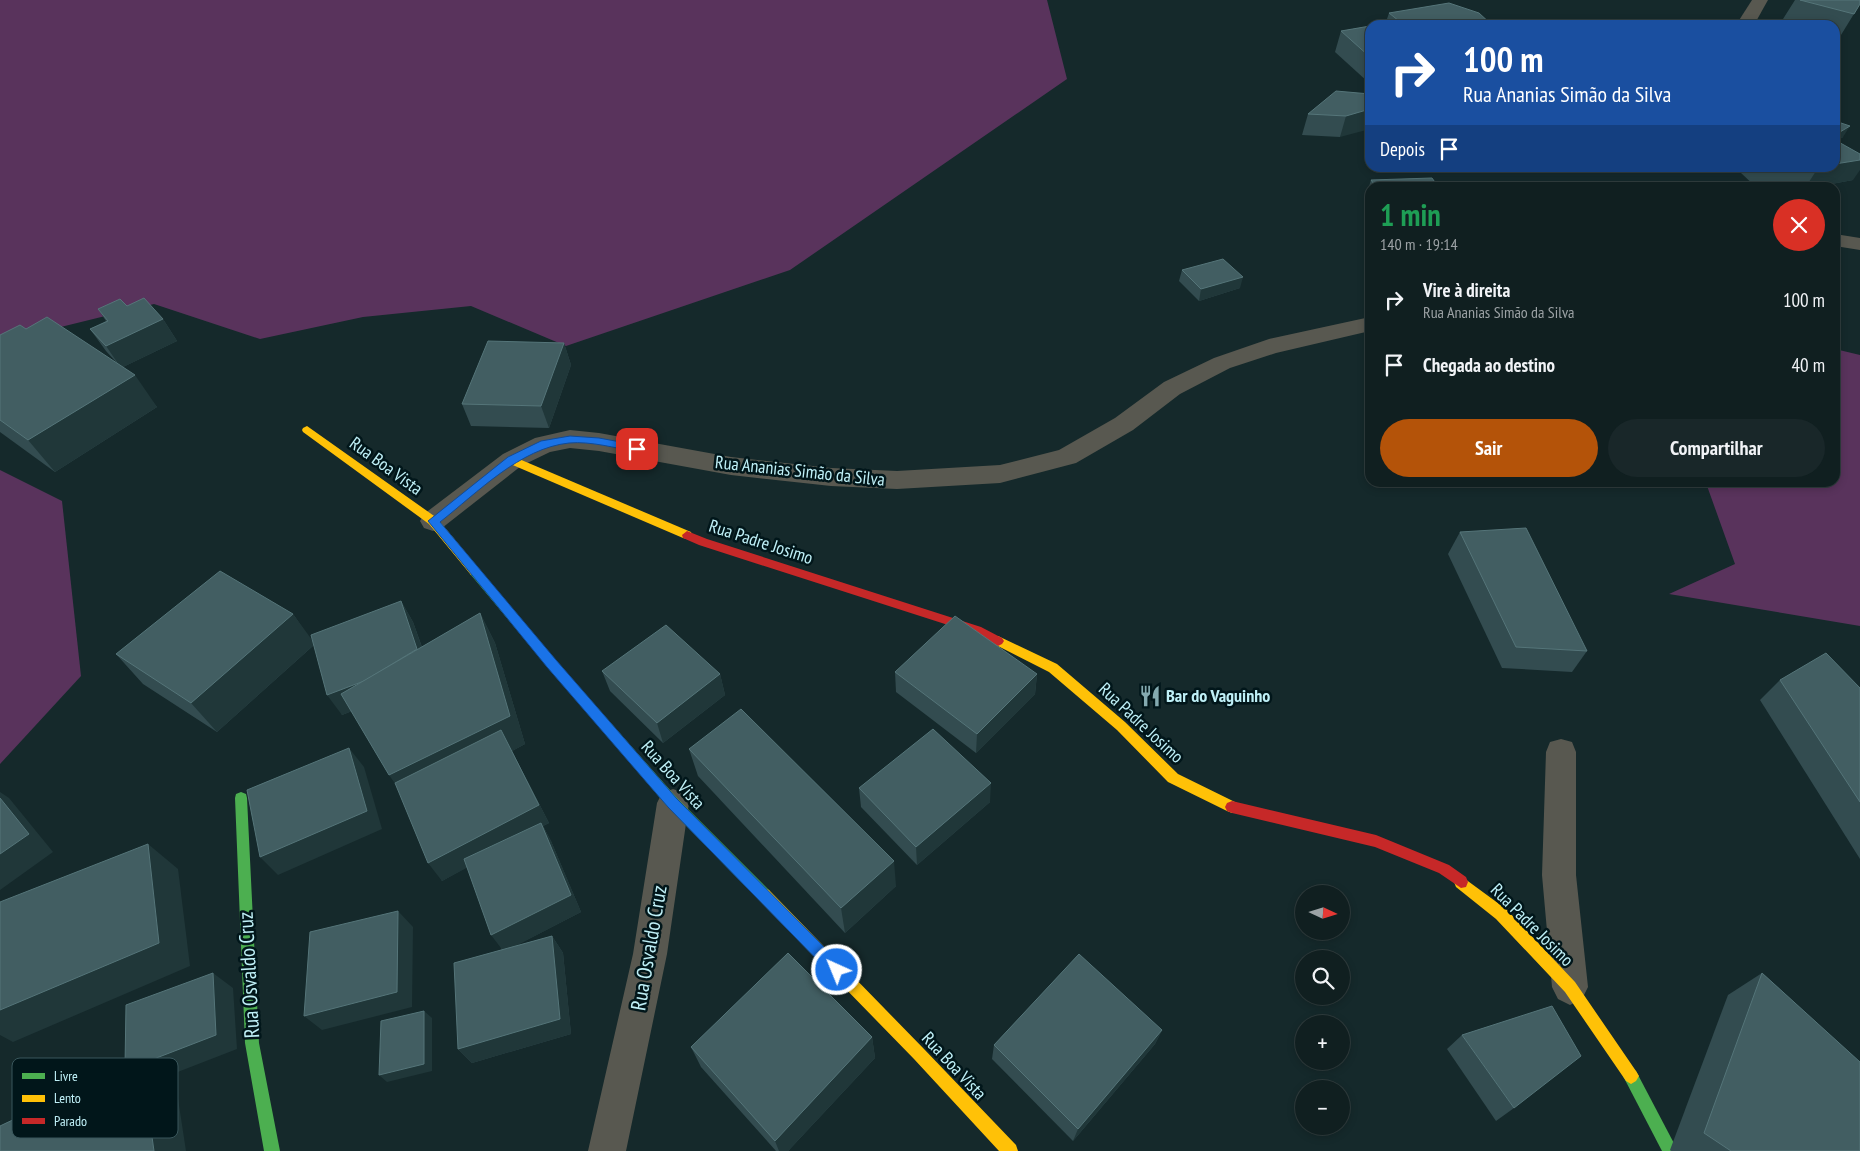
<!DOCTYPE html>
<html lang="pt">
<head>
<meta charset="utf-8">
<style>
	:root { --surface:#101f20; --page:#192729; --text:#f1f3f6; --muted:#9ca2a5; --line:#303d3e; --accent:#b45309 }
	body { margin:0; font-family:"PT Sans Narrow",sans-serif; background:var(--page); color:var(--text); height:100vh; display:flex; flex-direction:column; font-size:19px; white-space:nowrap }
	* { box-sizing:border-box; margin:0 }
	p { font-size:16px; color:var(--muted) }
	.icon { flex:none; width:28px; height:28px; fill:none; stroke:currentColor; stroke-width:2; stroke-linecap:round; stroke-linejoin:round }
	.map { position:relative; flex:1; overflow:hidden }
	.side { position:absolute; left:1365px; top:182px; width:475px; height:305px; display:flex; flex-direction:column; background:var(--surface); border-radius:15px; box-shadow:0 2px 8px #0003,0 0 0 1px var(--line) }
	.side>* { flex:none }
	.banner { position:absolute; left:1365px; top:20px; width:475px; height:152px; border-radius:15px; box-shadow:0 2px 8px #0003,0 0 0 1px var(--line); background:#1a4fa0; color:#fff; overflow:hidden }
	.needle { width:32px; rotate:94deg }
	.tools { position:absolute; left:1295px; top:885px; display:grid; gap:10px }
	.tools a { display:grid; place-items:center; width:55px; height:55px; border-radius:50%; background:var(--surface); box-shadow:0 2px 8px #0003,0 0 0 1px var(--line); font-size:25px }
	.pin { position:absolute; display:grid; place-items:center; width:42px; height:42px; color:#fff; margin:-21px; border-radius:10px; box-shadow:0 2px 8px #0006 }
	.me { position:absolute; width:55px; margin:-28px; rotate:316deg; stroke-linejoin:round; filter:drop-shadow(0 0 4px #0008) }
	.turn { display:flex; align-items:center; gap:18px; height:105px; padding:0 15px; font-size:22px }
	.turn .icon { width:65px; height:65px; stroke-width:2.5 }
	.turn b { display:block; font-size:35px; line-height:42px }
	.then { display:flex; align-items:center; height:48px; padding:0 15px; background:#0003; gap:10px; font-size:19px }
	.round { display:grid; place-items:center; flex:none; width:52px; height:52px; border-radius:26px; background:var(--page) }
	.head { display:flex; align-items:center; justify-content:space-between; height:85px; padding:0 15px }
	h1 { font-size:30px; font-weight:600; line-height:38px; color:#1e9e55 }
	.action { display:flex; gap:10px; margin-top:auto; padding:10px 15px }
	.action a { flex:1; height:58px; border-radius:30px; background:var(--accent); color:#fff; font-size:20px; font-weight:600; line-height:58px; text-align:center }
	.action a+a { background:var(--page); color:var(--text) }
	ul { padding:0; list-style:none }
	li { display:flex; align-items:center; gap:15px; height:65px; padding:0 15px }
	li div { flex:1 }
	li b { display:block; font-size:19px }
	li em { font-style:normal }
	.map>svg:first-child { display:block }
	.green { fill:#59335c }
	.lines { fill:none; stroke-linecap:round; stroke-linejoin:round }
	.street { fill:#585850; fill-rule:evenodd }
	.fast { fill:#4caf50; fill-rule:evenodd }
	.slow { fill:#ffc107; fill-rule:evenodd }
	.jam { fill:#c62828; fill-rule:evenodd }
	.wall { fill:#334c50 }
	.shaded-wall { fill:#203739 }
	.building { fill:#425e62; stroke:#557579 }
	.route { fill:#1a73e8; stroke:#114b97 }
	.labels { text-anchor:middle; stroke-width:5; stroke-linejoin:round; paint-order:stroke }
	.street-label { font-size:18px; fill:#bff0f7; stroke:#01161a }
	.poi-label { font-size:18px; font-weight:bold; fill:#bff0f7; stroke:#01161a; text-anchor:start }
	.near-street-label { font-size:21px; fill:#bff0f7; stroke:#01161a }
	.key { fill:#01161a; stroke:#3a575c; stroke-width:1 }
	.key-label { font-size:14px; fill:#bff0f7 }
</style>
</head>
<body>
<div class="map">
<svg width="1860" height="1151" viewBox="0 0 1860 1151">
	<rect width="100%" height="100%" fill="#15292b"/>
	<g class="green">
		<polygon points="0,0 1047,0 1067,79 790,270 566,346 471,306 363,317 260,339 154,304 0,342"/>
		<polygon points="1835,349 1860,355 1860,626 1669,594 1735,564 1706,483 1835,482"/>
		<polygon points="0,470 62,501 81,676 0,764"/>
	</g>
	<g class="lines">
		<g class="street">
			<polygon points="1752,0 1768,0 1754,25 1736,25"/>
			<polygon points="1835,234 1860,238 1860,250 1835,246"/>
			<polygon points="1370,317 1370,331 1276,353 1230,368 1180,394 1133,430 1076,463 1000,483 897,489 831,486 731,475 599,451 570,448 550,452 521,466 442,528 433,531 424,528 420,521 424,514 503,454 535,438 570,430 599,433 731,457 831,468 897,471 1000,465 1059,450 1115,418 1164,382 1214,358 1269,339"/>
			<polygon points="1561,739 1572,742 1576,752 1576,875 1588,987 1582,999 1570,1005 1558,999 1552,987 1542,875 1546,752 1550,742"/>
			<polygon points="673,789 684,793 689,803 667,954 626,1151 588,1151 633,954 657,803 662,793"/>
		</g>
		<g class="fast">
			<polygon points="475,568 479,569 555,660 678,799 769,890 771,895 769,900 764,902 759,900 668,807 547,666 471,575 469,572 471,569"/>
			<polygon points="241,792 246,794 247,798 259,1043 280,1151 264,1151 245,1043 235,798 236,794"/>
			<polygon points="1631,1068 1636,1071 1678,1151 1662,1151 1623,1076 1626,1071"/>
		</g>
		<g class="slow">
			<polygon points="307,426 437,518 479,569 481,572 479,575 471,575 429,524 303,432 302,430 303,428"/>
			<polygon points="512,456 691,532 692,535 687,539 683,538 508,463 507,460 508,457"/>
			<polygon points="998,636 1057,664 1125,722 1178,774 1237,803 1239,807 1237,811 1232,813 1227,811 1168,782 1117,730 1049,672 994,644 992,641 994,638"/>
			<polygon points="1461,876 1506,909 1575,982 1636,1071 1639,1076 1636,1081 1631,1084 1626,1081 1565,992 1496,919 1456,887 1454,882 1456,877"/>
			<polygon points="764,888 769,890 924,1049 1016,1145 1018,1151 999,1151 914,1059 759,900 757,895 759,890"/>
		</g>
		<g class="jam">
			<polygon points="687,531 707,539 981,627 1002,638 1004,641 1002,644 998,646 973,633 699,545 683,538 682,535"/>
			<polygon points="1232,801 1376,835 1449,865 1466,877 1468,882 1466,887 1461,888 1439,873 1375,847 1232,813 1227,811 1225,807 1227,803"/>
		</g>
	</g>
	<g class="wall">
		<polygon points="1795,0 1860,0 1860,4 1841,35 1835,34 1835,25 1803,25 1783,19"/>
		<polygon points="1389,13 1492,25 1385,25"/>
		<polygon points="1370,26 1370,82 1368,82 1335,52 1341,31"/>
		<polygon points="1370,94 1340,137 1302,135 1308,114"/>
		<polygon points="1835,121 1843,137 1837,141 1853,180 1810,188 1757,188 1741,173 1744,168 1835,168"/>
		<polygon points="1371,180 1439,188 1370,188 1370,210 1364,202"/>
		<polygon points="1182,270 1240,288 1199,301 1179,281"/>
		<polygon points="127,306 163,319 177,341 123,367 157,407 55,472 0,432 0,335 26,329 117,363 106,351 90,329 106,321 98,309"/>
		<polygon points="564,343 571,365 549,428 471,426 462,404"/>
		<polygon points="1460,532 1587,651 1572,672 1502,668 1448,554"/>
		<polygon points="401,601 413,622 422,647 480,613 495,643 525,744 512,751 549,823 543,826 551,841 581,912 513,947 552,936 563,953 571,1034 472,1063 458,1049 502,950 467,867 442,881 395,783 352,711 342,715 314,645 217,732 143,684 116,654 293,614 313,643"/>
		<polygon points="602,671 720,674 725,695 663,743 610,691"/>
		<polygon points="895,672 1037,674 1035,694 976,753 896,692"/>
		<polygon points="1780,680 1860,688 1860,859 1760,700"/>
		<polygon points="689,749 896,886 845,933 698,776"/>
		<polygon points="859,788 990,802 917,865 861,807"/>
		<polygon points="1762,973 1860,1151 1671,1151 1670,1150 1728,995"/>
		<polygon points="1162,1030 1155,1044 1073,1141 992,1059 994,1045"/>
		<polygon points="1462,1035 1514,1108 1496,1121 1447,1049"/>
		<polygon points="872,1037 875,1058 788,1151 776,1151 701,1067 691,1047"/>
	</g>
	<g class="shaded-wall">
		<polygon points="1370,109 1370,129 1340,137 1346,116"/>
		<polygon points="1850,126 1843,137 1835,142 1835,135"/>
		<polygon points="1860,160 1860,170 1853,180 1810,188 1805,188 1818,168 1835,168 1835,164"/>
		<polygon points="1243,277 1240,288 1199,301 1201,289"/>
		<polygon points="163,319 177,341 121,368 106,346"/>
		<polygon points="564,343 571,365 549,428 541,406"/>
		<polygon points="135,375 157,407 55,472 28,440"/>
		<polygon points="401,601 413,622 433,679 342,715 327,695"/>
		<polygon points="480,613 495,643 525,744 512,751 549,823 543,826 551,841 581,912 504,952 491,935 543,827 442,881 428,863 408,802 389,775"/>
		<polygon points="293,614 315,644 217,732 191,703"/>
		<polygon points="720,674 725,695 663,743 657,723"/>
		<polygon points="1037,674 1035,694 976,753 977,734"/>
		<polygon points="349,748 364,767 382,829 278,875 260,857"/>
		<polygon points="991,783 990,802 917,865 916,847"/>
		<polygon points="0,792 9,798 53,852 0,890"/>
		<polygon points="148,844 178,869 190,966 13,1042 0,1035 0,1010"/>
		<polygon points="894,861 896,886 845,933 841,908"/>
		<polygon points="398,911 413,927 412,1007 322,1030 304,1016"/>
		<polygon points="552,936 563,953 571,1034 472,1063 458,1049"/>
		<polygon points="213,973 233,988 237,1049 170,1075 175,1079 186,1151 154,1151 141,1059"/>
		<polygon points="424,1011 432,1018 432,1071 387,1082 379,1075"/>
		<polygon points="1162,1030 1155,1044 1073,1141 1078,1129"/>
		<polygon points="872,1037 875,1058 788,1151 779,1151 775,1141"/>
	</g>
	<g class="building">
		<polygon points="1800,0 1860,0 1860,4 1854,14"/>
		<polygon points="1449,3 1479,13 1492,25 1404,25 1389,13"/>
		<polygon points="1370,26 1370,57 1341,31"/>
		<polygon points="1336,91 1370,94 1370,109 1346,116 1308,114"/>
		<polygon points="1835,121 1850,126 1835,135"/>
		<polygon points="1835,140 1860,154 1860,160 1835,164"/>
		<polygon points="1773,168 1810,168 1777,171"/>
		<polygon points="1432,178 1439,188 1377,188 1371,180"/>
		<polygon points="1223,259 1243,277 1201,289 1182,270"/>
		<polygon points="144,298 163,319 106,346 90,329 108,321 98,309 120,299 127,306"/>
		<polygon points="47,317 135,375 28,440 0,420 0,335 20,325 26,329"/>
		<polygon points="488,341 564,343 541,406 462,404"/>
		<polygon points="1526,528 1587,651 1516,647 1460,532"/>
		<polygon points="220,571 293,614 191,703 116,654"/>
		<polygon points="401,601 417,649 364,681 327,695 311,635"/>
		<polygon points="480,613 510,716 389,775 341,694"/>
		<polygon points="955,616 1037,674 977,734 895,672"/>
		<polygon points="666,625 720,674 657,723 602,671"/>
		<polygon points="1826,653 1860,688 1860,802 1780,680"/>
		<polygon points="741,709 894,861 841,908 689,749"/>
		<polygon points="933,729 991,783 916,847 859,788"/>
		<polygon points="501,730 539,805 428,863 395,783"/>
		<polygon points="349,748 367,811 260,857 247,790"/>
		<polygon points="0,798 29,834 0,854"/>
		<polygon points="541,823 571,895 491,935 464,859"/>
		<polygon points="148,844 159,943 0,1010 0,902"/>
		<polygon points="398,911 397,992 304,1016 310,932"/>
		<polygon points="552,936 560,1019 458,1049 454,963"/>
		<polygon points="788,953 872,1037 775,1141 691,1047"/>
		<polygon points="1079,954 1162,1030 1078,1129 994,1045"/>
		<polygon points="213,973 216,1035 146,1062 141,1059 125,1066 126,1005"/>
		<polygon points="1762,973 1860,1062 1860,1151 1731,1151 1704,1133"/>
		<polygon points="1552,1006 1581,1056 1514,1108 1462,1035"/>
		<polygon points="424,1011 424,1064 379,1075 381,1021"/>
		<polygon points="141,1059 154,1151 0,1151 0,1126"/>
	</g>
	<path class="route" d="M570,436L599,438L637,445L642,449L637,452C615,448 591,441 569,443C520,448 477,493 440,522L556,660L677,799L842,965L844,970L842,975L837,977L832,975L668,807L547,667L428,521L508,457L541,441Z"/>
	<defs>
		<g id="restaurant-bare" transform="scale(1.725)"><path d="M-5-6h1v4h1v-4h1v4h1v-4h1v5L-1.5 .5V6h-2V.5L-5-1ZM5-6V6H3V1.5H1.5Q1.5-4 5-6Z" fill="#84aab0" stroke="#01161a" stroke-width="2.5" paint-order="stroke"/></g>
	</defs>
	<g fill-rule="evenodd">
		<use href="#restaurant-bare" x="1150" y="696"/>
	</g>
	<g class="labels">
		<g class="street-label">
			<text transform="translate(386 466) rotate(36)" y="6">Rua Boa Vista</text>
			<text transform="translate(800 471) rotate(6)" y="6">Rua Ananias Simão da Silva</text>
			<text transform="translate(761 542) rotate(18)" y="6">Rua Padre Josimo</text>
			<text transform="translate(1141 723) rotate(43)" y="6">Rua Padre Josimo</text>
			<text transform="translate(673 775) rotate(48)" y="6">Rua Boa Vista</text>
			<text transform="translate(1532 925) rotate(45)" y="6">Rua Padre Josimo</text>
			<text transform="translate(954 1066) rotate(47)" y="6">Rua Boa Vista</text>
		</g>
		<g class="poi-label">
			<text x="1166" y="702">Bar do Vaguinho</text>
		</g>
		<g class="near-street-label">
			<text transform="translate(649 948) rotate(-80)" y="7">Rua Osvaldo Cruz</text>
			<text transform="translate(249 975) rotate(-93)" y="7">Rua Osvaldo Cruz</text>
		</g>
	</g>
	<rect x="12" y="1058" width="166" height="80" rx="8" class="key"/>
	<rect x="22" y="1073" width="23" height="6" fill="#4caf50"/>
	<rect x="22" y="1095" width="23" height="7" fill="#ffc107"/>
	<rect x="22" y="1118" width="23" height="6" fill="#c62828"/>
	<g class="key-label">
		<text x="54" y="1081">Livre</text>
		<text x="54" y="1103">Lento</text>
		<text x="54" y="1126">Parado</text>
	</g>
</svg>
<div class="tools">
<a><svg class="needle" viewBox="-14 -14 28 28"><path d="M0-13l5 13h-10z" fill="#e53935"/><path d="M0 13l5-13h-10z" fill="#9ca2a5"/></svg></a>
<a><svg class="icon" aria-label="search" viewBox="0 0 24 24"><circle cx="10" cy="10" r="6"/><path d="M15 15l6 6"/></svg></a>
<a>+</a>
<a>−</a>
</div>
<div class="pin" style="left:637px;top:449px;background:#d93025"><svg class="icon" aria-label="arrive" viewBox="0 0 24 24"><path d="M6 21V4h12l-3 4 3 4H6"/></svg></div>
<svg class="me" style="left:837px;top:970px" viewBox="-20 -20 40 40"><circle r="17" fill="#1a73e8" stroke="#fff" stroke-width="3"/><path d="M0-11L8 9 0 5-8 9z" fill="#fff"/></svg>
<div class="banner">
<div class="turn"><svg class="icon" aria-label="right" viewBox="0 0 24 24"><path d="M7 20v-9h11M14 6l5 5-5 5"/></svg><div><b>100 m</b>Rua Ananias Simão da Silva</div></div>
<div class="then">Depois<svg class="icon" aria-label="arrive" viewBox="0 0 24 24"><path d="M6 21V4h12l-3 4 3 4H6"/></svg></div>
</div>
<section class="side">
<div class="head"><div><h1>1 min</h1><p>140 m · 19:14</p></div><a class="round" style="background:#d93025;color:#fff"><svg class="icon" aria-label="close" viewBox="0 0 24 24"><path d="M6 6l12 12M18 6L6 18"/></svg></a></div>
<ul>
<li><svg class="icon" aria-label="right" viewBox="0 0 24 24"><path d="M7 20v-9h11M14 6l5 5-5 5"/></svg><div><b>Vire à direita</b><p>Rua Ananias Simão da Silva</p></div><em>100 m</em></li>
<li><svg class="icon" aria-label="arrive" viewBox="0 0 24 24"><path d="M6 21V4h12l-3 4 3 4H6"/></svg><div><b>Chegada ao destino</b></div><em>40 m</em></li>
</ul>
<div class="action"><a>Sair</a><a>Compartilhar</a></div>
</section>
</div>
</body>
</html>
